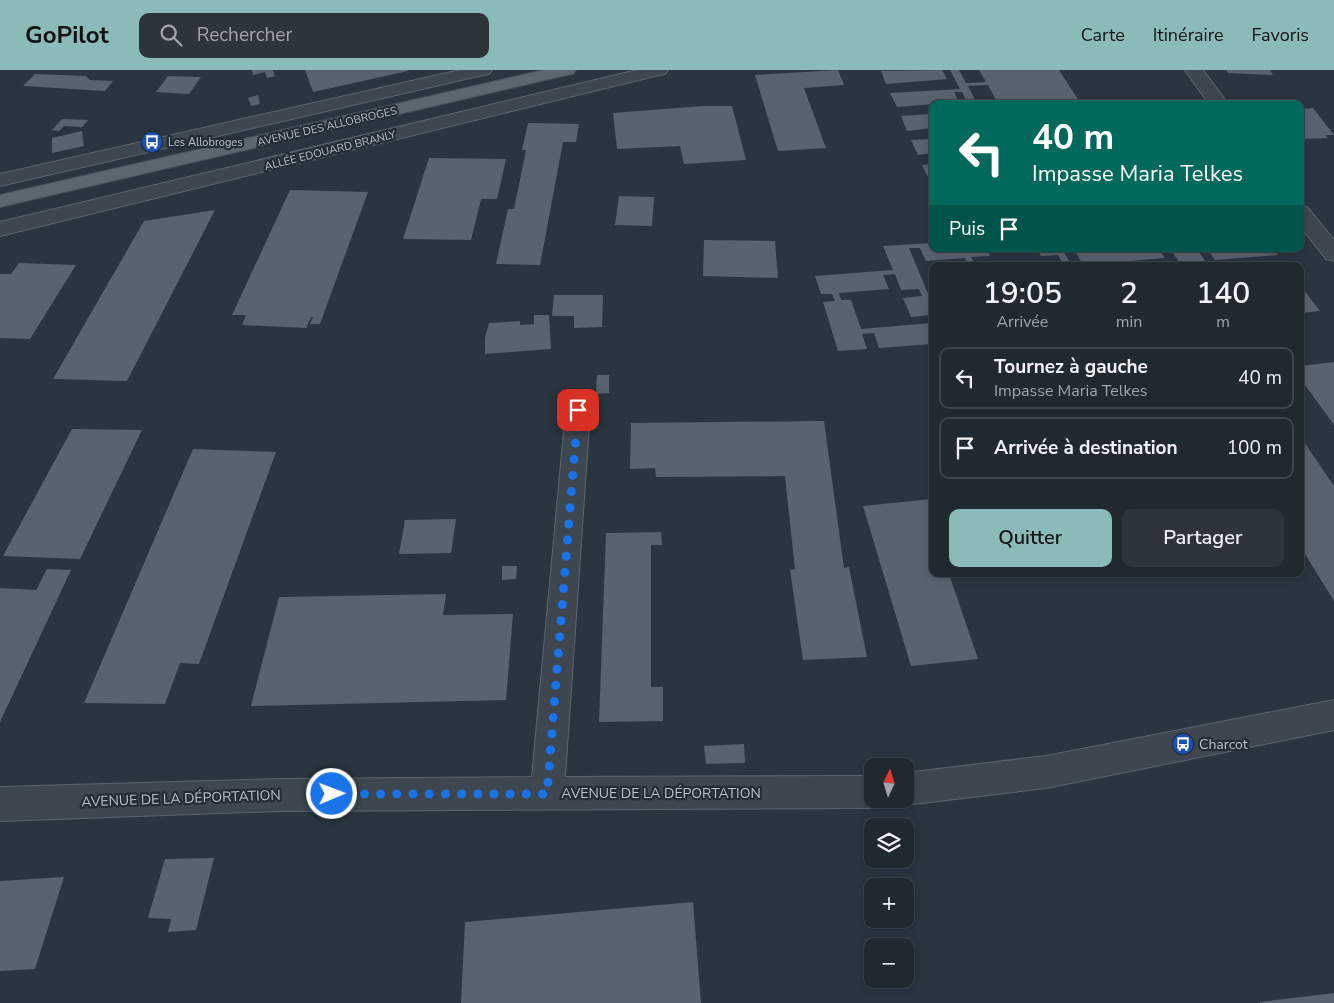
<!DOCTYPE html>
<html lang="fr">
<head>
<meta charset="utf-8">
<style>
	:root { --surface:#202830; --page:#2d343c; --text:#f1f3f6; --muted:#a2a6ab; --line:#3d444c; --accent:#8bbbb9 }
	body { margin:0; font-family:"Nunito Sans",sans-serif; background:var(--page); color:var(--text); height:100vh; display:flex; flex-direction:column; font-size:19px; white-space:nowrap }
	* { box-sizing:border-box; margin:0 }
	p { font-size:16px; color:var(--muted) }
	.icon { flex:none; width:28px; height:28px; fill:none; stroke:currentColor; stroke-width:2; stroke-linecap:round; stroke-linejoin:round }
	.map { position:relative; flex:1; overflow:hidden }
	.details { position:absolute; left:929px; top:192px; width:375px; height:315px; display:flex; flex-direction:column; background:var(--surface); border-radius:10px; box-shadow:0 2px 8px #0003,0 0 0 1px var(--line) }
	.details>* { flex:none }
	.top-card { position:absolute; left:929px; top:30px; width:375px; height:152px; border-radius:10px; box-shadow:0 2px 8px #0003,0 0 0 1px var(--line); background:#00695c; color:#fff; overflow:hidden }
	.needle { width:32px; rotate:4deg }
	.fabs { position:absolute; left:864px; top:688px; display:grid; gap:10px }
	.fabs a { display:grid; place-items:center; width:50px; height:50px; border-radius:10px; background:var(--surface); box-shadow:0 2px 8px #0003,0 0 0 1px var(--line); font-size:25px }
	.pin { position:absolute; display:grid; place-items:center; width:42px; height:42px; color:#fff; margin:-21px; border-radius:10px; box-shadow:0 2px 8px #0006 }
	.me { position:absolute; width:55px; margin:-28px; rotate:89deg; stroke-linejoin:round; filter:drop-shadow(0 0 4px #0008) }
	.turn { display:flex; align-items:center; gap:18px; height:105px; padding:0 20px; font-size:22px }
	.turn .icon { width:65px; height:65px; stroke-width:2.5 }
	.turn b { display:block; font-size:35px; line-height:42px }
	.then { display:flex; align-items:center; height:48px; padding:0 20px; background:#0003; gap:10px; font-size:19px }
	.eta { display:flex; justify-content:space-evenly; align-items:center; height:85px; text-align:center }
	.eta b { font-size:30px; font-weight:600; line-height:35px }
	.primary-button { display:flex; gap:10px; margin-top:auto; padding:10px 20px }
	.primary-button a { flex:1; height:58px; border-radius:10px; background:var(--accent); color:#111; font-size:20px; font-weight:600; line-height:58px; text-align:center }
	.primary-button a+a { background:var(--page); color:var(--text) }
	ul { padding:0; list-style:none }
	li { display:flex; align-items:center; gap:15px; height:62px; margin:0 10px 8px; padding:0 10px; border:2px solid var(--line); border-radius:10px }
	li div { flex:1 }
	li b { display:block; font-size:19px }
	li em { font-style:normal }
	header { display:flex; align-items:center; gap:30px; box-sizing:border-box; height:70px; padding:0 25px; background:var(--accent); color:#111 }
	header strong { font-size:24px }
	nav { display:flex; gap:28px; margin-inline-start:auto; font-size:18px }
	.search { width:350px; height:45px; background:var(--page); display:flex; align-items:center; gap:12px; box-sizing:border-box; padding:0 18px; border-radius:10px; color:var(--muted); font-size:19px }
	.map>svg:first-child { display:block }
	.building { fill:#59636f }
	.lines { fill:none; stroke-linecap:round; stroke-linejoin:round }
	.street-casing { stroke:#5c656d; stroke-width:2 }
	.primary-casing { stroke:#485059; stroke-width:2 }
	.street { fill:#3e4750; fill-rule:evenodd }
	.primary { fill:#5c666f; fill-rule:evenodd }
	.route { stroke:#1a73e8; stroke-width:9; stroke-dasharray:0 16.2 }
	.labels { text-anchor:middle; stroke-width:4.5; stroke-linejoin:round; paint-order:stroke }
	.far-street-label { font-size:11px; fill:#bbc2ca; stroke:#232c35 }
	.far-poi-label { font-size:11px; fill:#bbc2ca; stroke:#232c35; text-anchor:start }
	.poi-label { font-size:14px; fill:#bbc2ca; stroke:#232c35; text-anchor:start }
	.street-label { font-size:14px; fill:#bbc2ca; stroke:#232c35 }
</style>
</head>
<body>
<header>
<strong>GoPilot</strong>
<div class="search"><svg class="icon" aria-label="search" viewBox="0 0 24 24"><circle cx="10" cy="10" r="6"/><path d="M15 15l6 6"/></svg>Rechercher</div>
<nav><a>Carte</a><a>Itinéraire</a><a>Favoris</a></nav>
</header>
<div class="map">
<svg width="1334" height="933" viewBox="0 0 1334 933">
	<rect width="100%" height="100%" fill="#2a3540"/>
	<g class="building">
		<polygon points="252,0 273,0 275,6 267,8 265,2 253,5"/>
		<polygon points="305,0 407,0 408,1 313,22"/>
		<polygon points="838,0 844,15 804,18 826,78 778,81 755,5"/>
		<polygon points="942,0 947,9 886,14 881,1"/>
		<polygon points="950,0 959,0 966,13 986,12 979,0 1059,0 1081,34 998,34 988,15 968,16 977,34 968,34 962,22 954,22 959,32 897,37 890,23 960,19"/>
		<polygon points="1226,0 1270,0 1273,5 1228,3"/>
		<polygon points="35,4 86,6 90,10 113,11 105,21 23,16"/>
		<polygon points="168,6 201,7 189,24 156,22"/>
		<polygon points="258,25 260,34 251,36 248,28"/>
		<polygon points="702,36 732,36 746,90 684,94 680,76 617,79 613,43"/>
		<polygon points="1313,38 1334,65 1325,65 1328,68 1300,69 1300,39"/>
		<polygon points="932,44 932,58 907,61 901,46"/>
		<polygon points="62,49 88,50 82,57 64,56 59,61 52,60"/>
		<polygon points="528,53 579,54 576,72 563,72 540,195 496,194 508,139 514,139 526,80 522,80"/>
		<polygon points="82,61 84,76 52,83 52,68"/>
		<polygon points="932,69 932,83 918,85 911,70"/>
		<polygon points="429,88 506,89 497,129 481,129 471,170 403,169"/>
		<polygon points="932,94 932,111 930,111 922,95"/>
		<polygon points="290,120 368,122 320,254 310,254 313,247 311,247 306,258 242,255 246,245 232,245"/>
		<polygon points="619,126 654,127 652,156 615,155"/>
		<polygon points="215,140 127,311 53,309 144,151"/>
		<polygon points="704,170 775,171 778,208 703,206"/>
		<polygon points="932,173 932,179 986,179 990,186 971,187 975,196 968,196 965,188 926,191 920,178 909,178 929,226 932,226 932,252 930,245 911,247 903,228 922,226 919,219 901,220 895,204 883,205 889,219 839,223 841,230 851,230 861,259 932,253 932,274 879,278 874,263 862,264 867,279 838,281 823,232 835,231 832,224 821,224 815,206 893,200 883,176"/>
		<polygon points="1037,179 1062,179 1072,196 1014,196 1062,192 1058,185 1041,186"/>
		<polygon points="1074,179 1159,179 1165,188 1083,195"/>
		<polygon points="1170,179 1197,179 1205,191 1180,193"/>
		<polygon points="1207,179 1272,179 1278,185 1215,190"/>
		<polygon points="19,193 76,195 30,269 0,268 0,204 11,204"/>
		<polygon points="1283,193 1285,196 1256,196 1256,195"/>
		<polygon points="1300,215 1320,241 1300,243"/>
		<polygon points="554,225 603,225 602,257 574,258 574,246 552,246"/>
		<polygon points="534,245 549,245 551,279 485,284 485,268 489,253 520,251 520,255 534,254"/>
		<polygon points="1334,292 1334,355 1300,308 1300,296"/>
		<polygon points="597,305 609,305 609,323 596,324"/>
		<polygon points="824,351 844,498 849,497 867,587 803,590 790,500 795,499 785,406 656,407 655,398 630,399 631,353"/>
		<polygon points="72,359 142,360 80,489 3,486"/>
		<polygon points="1300,366 1334,416 1334,531 1300,476"/>
		<polygon points="193,379 276,382 199,594 180,593 165,634 84,633"/>
		<polygon points="932,429 932,504 949,504 978,589 911,596 863,436"/>
		<polygon points="456,449 451,483 399,484 405,450"/>
		<polygon points="661,462 662,475 651,475 651,617 663,617 663,651 599,652 606,463"/>
		<polygon points="502,496 517,496 516,509 502,510"/>
		<polygon points="47,499 71,500 0,652 0,518 36,520"/>
		<polygon points="446,524 443,545 513,544 506,630 251,636 279,527"/>
		<polygon points="744,674 745,693 706,694 704,676"/>
		<polygon points="214,788 196,860 168,862 171,849 148,848 165,789"/>
		<polygon points="64,807 35,899 0,901 0,811"/>
		<polygon points="693,832 701,933 461,933 465,852"/>
		<polygon points="1334,923 1334,933 1260,933 1260,932"/>
	</g>
	<g class="lines">
		<g class="street-casing">
			<g id="street">
				<polygon points="460,0 492,0 489,4 483,5 0,116 0,104"/>
				<polygon points="637,0 668,0 665,4 659,5 0,166 0,152"/>
				<polygon points="1185,0 1203,0 1228,34 1209,34"/>
				<polygon points="1300,135 1307,137 1334,170 1334,191 1326,189 1300,156"/>
				<polygon points="578,331 587,333 590,340 565,707 872,706 872,729 886,729 884,734 872,738 279,741 0,751 0,717 279,709 532,707 566,340 569,333"/>
				<polygon points="1334,630 1334,660 1046,718 905,735 893,729 905,729 905,703 1046,686"/>
			</g>
		</g>
		<g class="primary-casing">
			<polygon id="primary" points="544,0 576,0 573,4 567,5 0,137 0,125"/>
		</g>
		<use href="#street" class="street"/>
		<use href="#primary" class="primary"/>
	</g>
	<g class="lines">
		<polyline class="route" points="332,724 547,724 578,340"/>
	</g>
	<defs>
		<g id="bus-disc" transform="scale(1.125)"><circle r="9.5" fill="#1a4fb4" stroke="#232c35"/><path d="M-5-6H5V4H4V6H2V4H-2V6H-4V4H-5ZM-3.5-4V0h7V-4ZM-3.5 1.2v1.5H-2V1.2ZM2 1.2v1.5H3.5V1.2Z" fill="#fff"/></g>
	</defs>
	<g fill-rule="evenodd">
		<use href="#bus-disc" x="152" y="72"/>
		<use href="#bus-disc" x="1183" y="674"/>
	</g>
	<g class="labels">
		<g class="far-street-label">
			<text transform="translate(327 56) rotate(-13)" y="4">AVENUE DES ALLOBROGES</text>
			<text transform="translate(330 80) rotate(-14)" y="4">ALLÉE EDOUARD BRANLY</text>
		</g>
		<g class="far-poi-label">
			<text x="168" y="76">Les Allobroges</text>
		</g>
		<g class="poi-label">
			<text x="1199" y="679">Charcot</text>
		</g>
		<g class="street-label">
			<text x="661" y="728">AVENUE DE LA DÉPORTATION</text>
			<text transform="translate(181 728) rotate(-2)" y="5">AVENUE DE LA DÉPORTATION</text>
		</g>
	</g>
</svg>
<div class="fabs">
<a><svg class="needle" viewBox="-14 -14 28 28"><path d="M0-13l5 13h-10z" fill="#e53935"/><path d="M0 13l5-13h-10z" fill="#a2a6ab"/></svg></a>
<a><svg class="icon" aria-label="layers" viewBox="0 0 24 24"><path d="M12 4l9 5-9 5-9-5zM3 14l9 5 9-5"/></svg></a>
<a>+</a>
<a>−</a>
</div>
<div class="pin" style="left:578px;top:340px;background:#d93025"><svg class="icon" aria-label="arrive" viewBox="0 0 24 24"><path d="M6 21V4h12l-3 4 3 4H6"/></svg></div>
<svg class="me" style="left:332px;top:724px" viewBox="-20 -20 40 40"><circle r="17" fill="#1a73e8" stroke="#fff" stroke-width="3"/><path d="M0-11L8 9 0 5-8 9z" fill="#fff"/></svg>
<div class="top-card">
<div class="turn"><svg class="icon" aria-label="left" viewBox="0 0 24 24"><path d="M17 20v-9H6M10 6l-5 5 5 5"/></svg><div><b>40 m</b>Impasse Maria Telkes</div></div>
<div class="then">Puis<svg class="icon" aria-label="arrive" viewBox="0 0 24 24"><path d="M6 21V4h12l-3 4 3 4H6"/></svg></div>
</div>
<section class="details">
<div class="eta">
<div><b>19:05</b><p>Arrivée</p></div>
<div><b>2</b><p>min</p></div>
<div><b>140</b><p>m</p></div>
</div>
<ul>
<li><svg class="icon" aria-label="left" viewBox="0 0 24 24"><path d="M17 20v-9H6M10 6l-5 5 5 5"/></svg><div><b>Tournez à gauche</b><p>Impasse Maria Telkes</p></div><em>40 m</em></li>
<li><svg class="icon" aria-label="arrive" viewBox="0 0 24 24"><path d="M6 21V4h12l-3 4 3 4H6"/></svg><div><b>Arrivée à destination</b></div><em>100 m</em></li>
</ul>
<div class="primary-button"><a>Quitter</a><a>Partager</a></div>
</section>
</div>
</body>
</html>
